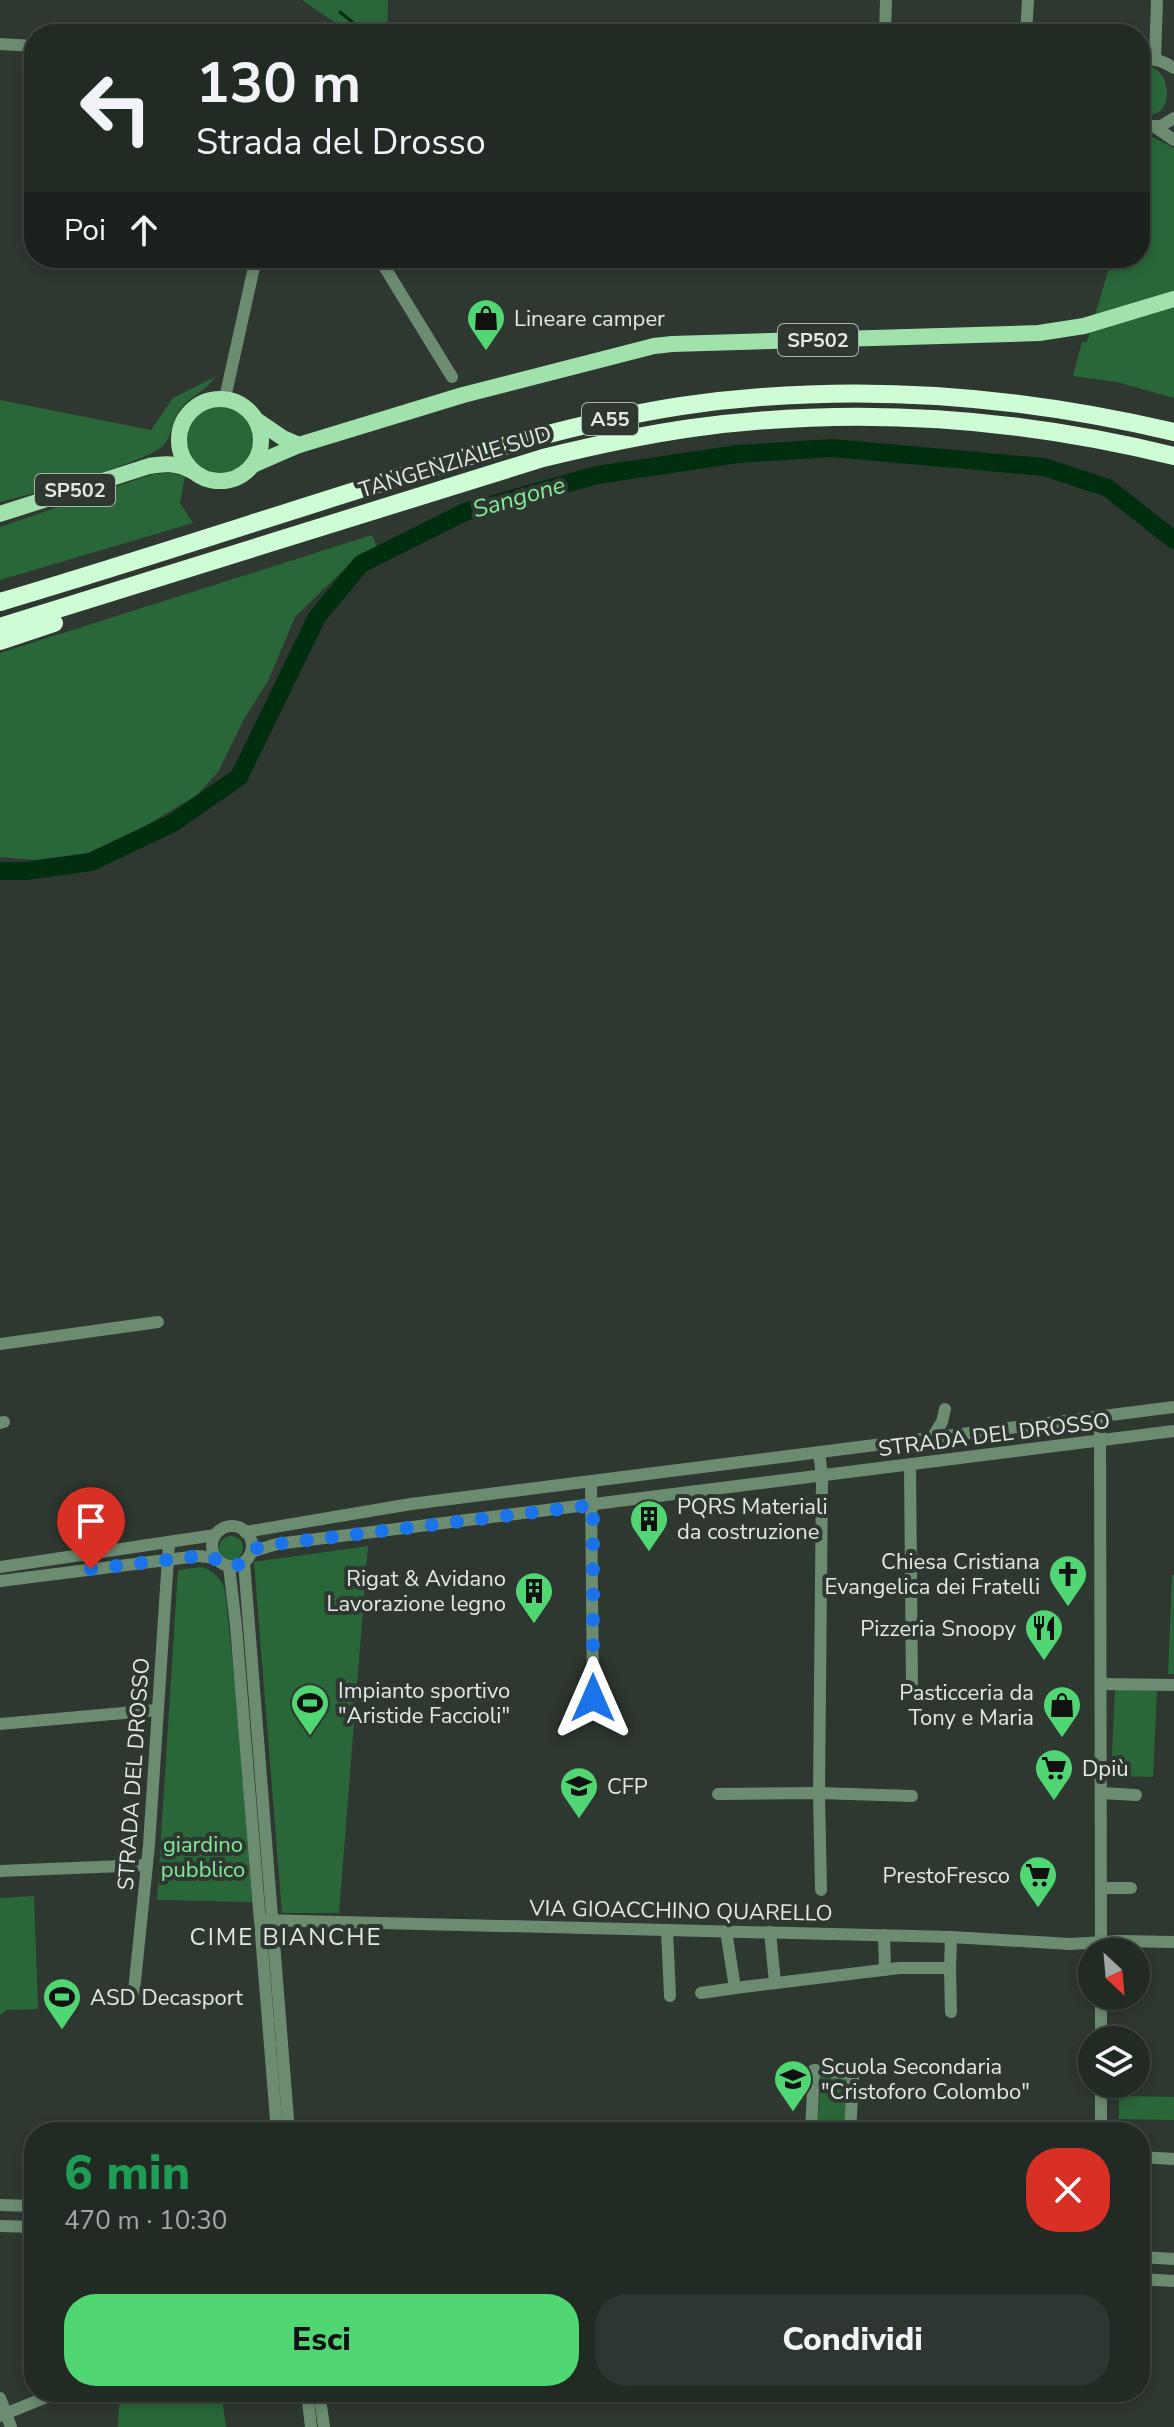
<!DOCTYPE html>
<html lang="it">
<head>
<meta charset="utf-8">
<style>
	:root { --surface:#222a24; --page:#2e3631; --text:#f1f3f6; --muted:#a2a7a6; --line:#3f4641; --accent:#51d674 }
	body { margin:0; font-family:"Nunito Sans",sans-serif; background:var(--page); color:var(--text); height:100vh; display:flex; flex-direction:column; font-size:30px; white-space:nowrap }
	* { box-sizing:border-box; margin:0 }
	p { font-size:26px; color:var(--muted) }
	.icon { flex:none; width:44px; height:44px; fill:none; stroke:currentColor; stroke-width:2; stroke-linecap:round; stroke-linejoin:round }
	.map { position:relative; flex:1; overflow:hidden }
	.details { position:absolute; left:24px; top:2122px; width:1126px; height:280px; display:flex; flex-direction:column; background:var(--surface); border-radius:32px; box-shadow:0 4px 12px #0003,0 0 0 2px var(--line) }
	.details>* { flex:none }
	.guide { position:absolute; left:24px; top:24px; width:1126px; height:244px; border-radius:32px; box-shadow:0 4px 12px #0003,0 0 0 2px var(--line); background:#222a24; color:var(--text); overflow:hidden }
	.needle { width:52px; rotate:154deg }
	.fabs { position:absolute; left:1078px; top:1938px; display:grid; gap:16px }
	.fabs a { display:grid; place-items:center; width:72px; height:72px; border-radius:50%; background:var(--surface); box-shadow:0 4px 12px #0003,0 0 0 2px var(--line); font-size:40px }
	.pin { position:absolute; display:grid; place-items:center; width:68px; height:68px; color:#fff; margin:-82px -34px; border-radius:50% 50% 50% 0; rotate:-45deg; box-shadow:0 0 8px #0007 }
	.pin .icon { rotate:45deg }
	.me { position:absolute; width:88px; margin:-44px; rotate:0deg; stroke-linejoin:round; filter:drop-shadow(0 0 6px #0008) }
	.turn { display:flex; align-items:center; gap:28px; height:168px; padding:0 40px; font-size:36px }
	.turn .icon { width:104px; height:104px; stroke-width:2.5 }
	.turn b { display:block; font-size:56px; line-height:68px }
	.then { display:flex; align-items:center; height:76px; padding:0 40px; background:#0003; gap:16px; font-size:30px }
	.round { display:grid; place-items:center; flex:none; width:84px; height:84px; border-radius:32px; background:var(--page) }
	.overview { display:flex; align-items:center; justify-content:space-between; height:136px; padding:0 40px }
	h1 { font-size:48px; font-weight:800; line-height:60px; color:#1e9e55 }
	.action { display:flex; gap:16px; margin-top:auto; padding:16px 40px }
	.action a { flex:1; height:92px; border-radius:32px; background:var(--accent); color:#111; font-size:32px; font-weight:800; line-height:92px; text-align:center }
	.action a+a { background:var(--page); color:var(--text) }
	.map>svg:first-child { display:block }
	.green { fill:#296738 }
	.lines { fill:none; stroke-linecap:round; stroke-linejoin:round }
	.stream { stroke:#022e10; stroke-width:3 }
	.river { stroke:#022e10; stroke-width:18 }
	.minor { stroke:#6c8c71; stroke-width:12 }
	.major { stroke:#a1e2ac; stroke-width:16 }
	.highway { stroke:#cefcd4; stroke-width:18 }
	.route { stroke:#1a73e8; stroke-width:14; stroke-dasharray:0 25.2 }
	.labels { text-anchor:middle; stroke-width:8; stroke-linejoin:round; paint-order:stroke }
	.shield { fill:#2e3830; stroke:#acb3ad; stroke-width:2 }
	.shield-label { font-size:20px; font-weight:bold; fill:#e2e8e3 }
	.poi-label { font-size:22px; fill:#e2e8e3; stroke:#2e3830; text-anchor:start }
	.street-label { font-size:22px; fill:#e2e8e3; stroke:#2e3830 }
	.park-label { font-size:22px; fill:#82e997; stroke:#2e3830 }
	.water-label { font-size:24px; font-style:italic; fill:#84eb99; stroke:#2e3830 }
	.neighbourhood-label { font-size:24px; letter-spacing:2px; fill:#e2e8e3; stroke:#2e3830 }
</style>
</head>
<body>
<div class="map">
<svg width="1174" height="2427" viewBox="0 0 1174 2427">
	<rect width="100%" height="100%" fill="#2e3830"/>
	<g class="green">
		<polygon points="302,0 388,0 387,34 352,34"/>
		<path d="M1150,67C1174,72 1174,125 1140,113V70Z"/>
		<polygon points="1148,135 1174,148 1174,398 1117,382 1073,376 1082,342 1087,342 1112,258 1140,258 1140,166"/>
		<path d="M215,377C206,390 194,395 183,406C172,417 173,434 164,445C151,461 26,496 0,502V400L151,430L173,398Z"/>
		<circle cx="221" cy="438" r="35"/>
		<polygon points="171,473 185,476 180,503 193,523 0,580 0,527 153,474"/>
		<polygon points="372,535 377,547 361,553 295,617 268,681 244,719 218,772 197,795 145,826 88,853 35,860 0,857 0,653"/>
		<circle cx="231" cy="1548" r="12"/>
		<polygon points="368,1546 339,1913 282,1913 254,1562"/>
		<path d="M202,1567C213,1571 222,1579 225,1591L238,1714L252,1902L157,1900L178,1570Z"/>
		<polygon points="1172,1575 1174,1575 1174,1674 1168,1674"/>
		<polygon points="1115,1689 1157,1691 1153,1777 1111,1776"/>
		<polygon points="34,1896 38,2009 7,2010 0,2015 0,1898"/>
		<polygon points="821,2076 849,2078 846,2132 817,2132"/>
		<polygon points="1119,2096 1174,2097 1174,2120 1119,2119"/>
		<polygon points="120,2392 221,2392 226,2427 118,2427"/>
	</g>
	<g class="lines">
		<polyline class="stream" points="340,12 367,34"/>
		<polyline class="river" points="0,871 26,871 91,862 173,823 239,777 317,617 361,564 465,512 597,475 738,454 832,448 1044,467 1108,488 1174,540"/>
		<g class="minor">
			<polyline points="885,34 886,0"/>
			<polyline points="1026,34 1028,0"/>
			<polyline points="0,44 34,46"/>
			<polyline points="1155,59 1157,0"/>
			<path d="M1140,61C1153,57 1163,61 1174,68"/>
			<polyline points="1140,126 1161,126 1174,118"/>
			<polyline points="1155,127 1174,140"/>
			<polyline points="379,258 452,377"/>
			<polyline points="225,398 256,258"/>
			<polyline points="0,1344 158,1322"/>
			<polyline points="1100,1417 1101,1952"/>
			<polyline points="0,1423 4,1422"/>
			<polyline points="932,1438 942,1422 945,1409"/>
			<polyline points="819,1452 822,1476 819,1793 821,1890"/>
			<polyline points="910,1465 912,1688"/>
			<polyline points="591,1481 593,1698"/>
			<circle cx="232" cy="1546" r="20"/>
			<polyline points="245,1532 411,1504 1174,1407"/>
			<polyline points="251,1552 277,1544 1174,1431"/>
			<polyline points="244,1562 289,2132"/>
			<polyline points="229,1566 236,1626 277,2132"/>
			<polyline points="0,1567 215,1535"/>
			<polyline points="0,1581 198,1556 216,1558"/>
			<polyline points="1101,1684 1174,1685"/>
			<polyline points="0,1724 157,1710"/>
			<polyline points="1102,1793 1136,1795"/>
			<polyline points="718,1794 819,1793 912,1796"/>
			<polyline points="0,1871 147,1865"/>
			<polyline points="1101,1888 1131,1888"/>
			<polyline points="260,1920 951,1937 1070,1944 1120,1941 1174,1942"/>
			<polyline points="667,1930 670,1996"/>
			<polyline points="726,1931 735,1988 899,1968 950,1968 951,1937"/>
			<polyline points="770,1932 775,1983"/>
			<polyline points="884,1935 885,1970"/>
			<polyline points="950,1968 951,2012"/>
			<polyline points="134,1991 149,1845 169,1543"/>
			<polyline points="701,1993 735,1988"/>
			<polyline points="1101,2040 1101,1996"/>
			<polyline points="1101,2084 1101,2132"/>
			<polyline points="811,2132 814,2070 852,2074 853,2079 850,2132"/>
			<polyline points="1140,2157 1174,2159"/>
			<polyline points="0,2205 34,2206"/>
			<polyline points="0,2226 34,2227"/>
			<polyline points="1140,2257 1174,2259"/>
			<polyline points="1140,2279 1174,2281"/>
			<polyline points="307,2392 311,2427"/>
			<polyline points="319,2392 324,2427"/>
			<polyline points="0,2398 11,2427"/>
			<polyline points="0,2416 59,2392"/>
		</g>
		<g class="major">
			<circle cx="220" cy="440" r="41"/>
			<polyline points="258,421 283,438 299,445"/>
			<polyline points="253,465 299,445 463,395 654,346 672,344 1039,333 1084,326 1174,299"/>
			<path d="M0,514L149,466C166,463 177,463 192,471"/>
		</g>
		<g class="highway">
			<path d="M0,602C122,566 243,526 364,488C469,456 572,423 681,406C845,382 1013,394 1174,432"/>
			<path d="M0,627L543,458C592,446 642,435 692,428C853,406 1016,417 1174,456"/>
			<polyline points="0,641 54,623"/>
		</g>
	</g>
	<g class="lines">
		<path class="route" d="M91,1569L208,1555C215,1558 218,1562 225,1565C240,1570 243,1559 252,1551C257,1546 270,1546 277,1544L593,1505V1698"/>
	</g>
	<defs>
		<g id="shop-pin" transform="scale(2)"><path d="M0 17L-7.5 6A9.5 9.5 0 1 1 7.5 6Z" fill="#51d674" stroke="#2e3830"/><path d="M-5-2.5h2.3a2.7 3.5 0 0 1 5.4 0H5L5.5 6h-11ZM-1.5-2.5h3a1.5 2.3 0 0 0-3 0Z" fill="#111"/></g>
		<g id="building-pin" transform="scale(2)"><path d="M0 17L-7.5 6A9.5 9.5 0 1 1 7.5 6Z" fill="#51d674" stroke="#2e3830"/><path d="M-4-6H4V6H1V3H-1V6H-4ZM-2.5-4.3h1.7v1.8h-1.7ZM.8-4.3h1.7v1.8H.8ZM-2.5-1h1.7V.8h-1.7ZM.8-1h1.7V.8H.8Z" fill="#111"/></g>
		<g id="church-pin" transform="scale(2)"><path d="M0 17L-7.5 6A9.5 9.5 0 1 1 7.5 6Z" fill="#51d674" stroke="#2e3830"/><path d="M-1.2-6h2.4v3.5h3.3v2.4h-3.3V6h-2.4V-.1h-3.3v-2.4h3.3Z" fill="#111"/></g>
		<g id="restaurant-pin" transform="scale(2)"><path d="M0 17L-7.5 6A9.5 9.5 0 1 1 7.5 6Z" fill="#51d674" stroke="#2e3830"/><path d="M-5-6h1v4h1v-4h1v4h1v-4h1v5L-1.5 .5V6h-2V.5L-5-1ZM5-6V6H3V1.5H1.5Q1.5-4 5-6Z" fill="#111"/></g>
		<g id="stadium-pin" transform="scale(2)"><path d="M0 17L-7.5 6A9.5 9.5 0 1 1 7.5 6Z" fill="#51d674" stroke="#2e3830"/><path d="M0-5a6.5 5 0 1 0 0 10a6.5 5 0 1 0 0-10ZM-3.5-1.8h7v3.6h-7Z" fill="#111"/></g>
		<g id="supermarket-pin" transform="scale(2)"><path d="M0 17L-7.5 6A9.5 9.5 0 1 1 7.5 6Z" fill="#51d674" stroke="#2e3830"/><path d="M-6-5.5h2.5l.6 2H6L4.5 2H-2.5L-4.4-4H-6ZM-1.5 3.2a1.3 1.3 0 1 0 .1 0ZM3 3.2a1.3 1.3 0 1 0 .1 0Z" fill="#111"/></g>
		<g id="school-pin" transform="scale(2)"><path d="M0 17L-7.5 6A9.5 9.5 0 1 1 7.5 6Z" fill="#51d674" stroke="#2e3830"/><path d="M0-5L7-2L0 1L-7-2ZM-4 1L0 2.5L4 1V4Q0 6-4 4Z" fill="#111"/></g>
	</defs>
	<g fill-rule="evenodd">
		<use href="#shop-pin" x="486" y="318"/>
		<use href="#building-pin" x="649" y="1519"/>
		<use href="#church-pin" x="1068" y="1574"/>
		<use href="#building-pin" x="534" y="1591"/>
		<use href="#restaurant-pin" x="1044" y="1628"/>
		<use href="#stadium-pin" x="310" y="1703"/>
		<use href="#shop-pin" x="1062" y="1705"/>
		<use href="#supermarket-pin" x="1054" y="1768"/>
		<use href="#school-pin" x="579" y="1786"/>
		<use href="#supermarket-pin" x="1038" y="1875"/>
		<use href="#stadium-pin" x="62" y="1997"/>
		<use href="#school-pin" x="793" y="2079"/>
	</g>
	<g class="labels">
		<g class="shield">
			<rect x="778" y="324" width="80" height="32" rx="6"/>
			<rect x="582" y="403" width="56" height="32" rx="6"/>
			<rect x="35" y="474" width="80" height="32" rx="6"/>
		</g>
		<g class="shield-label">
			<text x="818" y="347">SP502</text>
			<text x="610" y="426">A55</text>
			<text x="75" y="497">SP502</text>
		</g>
		<g class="poi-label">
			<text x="514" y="326">Lineare camper</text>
			<text x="677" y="1514">PQRS Materiali<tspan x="677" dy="25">da costruzione</tspan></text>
			<text x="1040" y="1569" text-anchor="end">Chiesa Cristiana<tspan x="1040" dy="25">Evangelica dei Fratelli</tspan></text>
			<text x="506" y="1586" text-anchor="end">Rigat &amp; Avidano<tspan x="506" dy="25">Lavorazione legno</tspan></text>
			<text x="1016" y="1636" text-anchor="end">Pizzeria Snoopy</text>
			<text x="338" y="1698">Impianto sportivo<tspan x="338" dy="25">"Aristide Faccioli"</tspan></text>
			<text x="1034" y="1700" text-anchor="end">Pasticceria da<tspan x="1034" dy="25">Tony e Maria</tspan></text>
			<text x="1082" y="1776">Dpiù</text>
			<text x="607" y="1794">CFP</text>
			<text x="1010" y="1883" text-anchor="end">PrestoFresco</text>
			<text x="90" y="2005">ASD Decasport</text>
			<text x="821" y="2074">Scuola Secondaria<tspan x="821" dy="25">"Cristoforo Colombo"</tspan></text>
		</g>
		<g class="street-label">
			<text transform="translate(455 461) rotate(-17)" y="8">TANGENZIALE SUD</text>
			<text transform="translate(994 1434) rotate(-7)" y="8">STRADA DEL DROSSO</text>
			<text transform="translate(133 1774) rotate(-86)" y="8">STRADA DEL DROSSO</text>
			<text transform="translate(681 1910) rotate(1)" y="8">VIA GIOACCHINO QUARELLO</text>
		</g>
		<g class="park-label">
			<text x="203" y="1852">giardino<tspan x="203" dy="25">pubblico</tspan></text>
		</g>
		<g class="water-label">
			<text transform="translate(519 497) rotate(-16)" y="8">Sangone</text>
		</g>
		<g class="neighbourhood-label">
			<text x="286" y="1945">CIME BIANCHE</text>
		</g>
	</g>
</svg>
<div class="fabs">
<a><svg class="needle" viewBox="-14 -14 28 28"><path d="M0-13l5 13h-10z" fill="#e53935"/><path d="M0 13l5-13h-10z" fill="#a2a7a6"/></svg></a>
<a><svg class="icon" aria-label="layers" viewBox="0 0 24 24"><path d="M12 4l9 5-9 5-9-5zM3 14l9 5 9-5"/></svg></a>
</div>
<div class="pin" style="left:91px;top:1569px;background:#d93025"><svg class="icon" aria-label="arrive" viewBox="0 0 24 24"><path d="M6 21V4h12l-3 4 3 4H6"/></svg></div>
<svg class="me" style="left:593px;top:1698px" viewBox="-20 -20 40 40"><path d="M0-17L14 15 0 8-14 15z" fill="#1a73e8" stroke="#fff" stroke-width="4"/></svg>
<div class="guide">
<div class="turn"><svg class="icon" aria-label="left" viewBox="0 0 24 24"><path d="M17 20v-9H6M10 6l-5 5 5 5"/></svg><div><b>130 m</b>Strada del Drosso</div></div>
<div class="then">Poi<svg class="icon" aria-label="ahead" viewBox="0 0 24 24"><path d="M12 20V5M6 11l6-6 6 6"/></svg></div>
</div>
<section class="details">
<div class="overview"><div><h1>6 min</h1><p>470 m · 10:30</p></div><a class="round" style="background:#d93025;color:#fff"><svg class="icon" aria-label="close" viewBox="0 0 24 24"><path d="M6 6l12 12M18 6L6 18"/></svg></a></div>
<div class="action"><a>Esci</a><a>Condividi</a></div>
</section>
</div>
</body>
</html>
